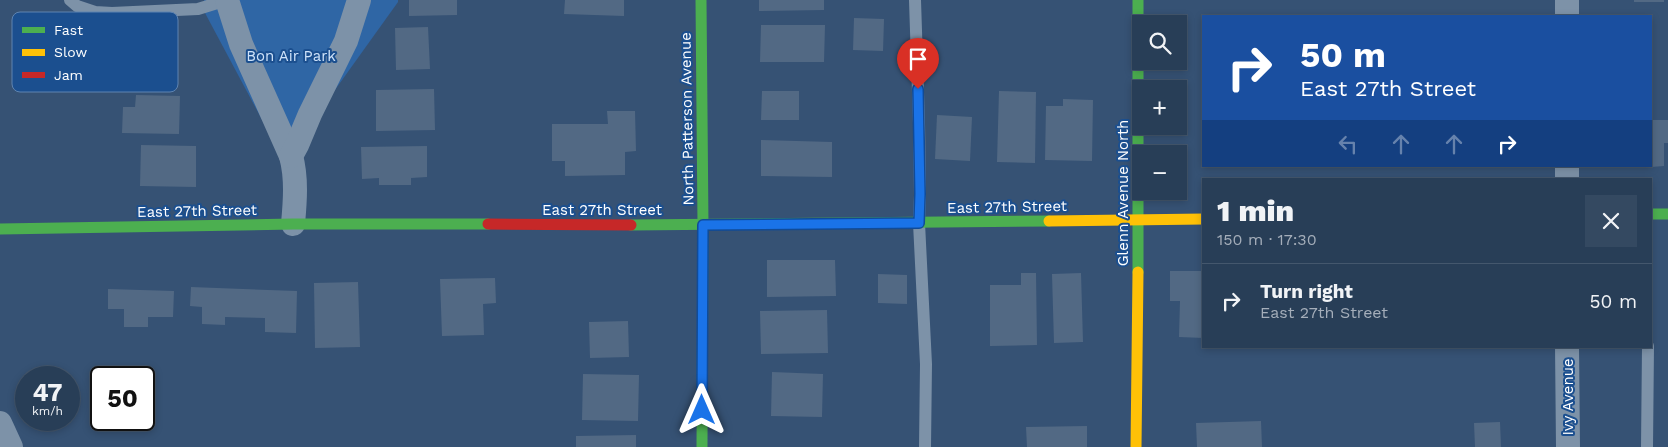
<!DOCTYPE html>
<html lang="en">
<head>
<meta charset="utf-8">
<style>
	:root { --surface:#283e57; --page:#344961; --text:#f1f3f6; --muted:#a5aeba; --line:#44576d }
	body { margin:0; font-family:"Work Sans",sans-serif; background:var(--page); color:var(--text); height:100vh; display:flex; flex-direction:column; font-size:19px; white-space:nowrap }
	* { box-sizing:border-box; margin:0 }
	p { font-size:16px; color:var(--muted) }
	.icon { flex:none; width:28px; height:28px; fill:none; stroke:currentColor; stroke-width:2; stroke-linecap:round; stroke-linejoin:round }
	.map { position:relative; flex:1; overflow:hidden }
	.drawer { position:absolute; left:1202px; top:178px; width:450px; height:170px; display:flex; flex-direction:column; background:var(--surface); border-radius:0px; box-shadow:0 2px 8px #0003,0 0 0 1px var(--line) }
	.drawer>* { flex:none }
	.guide { position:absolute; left:1202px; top:15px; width:450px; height:152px; border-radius:0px; box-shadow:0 2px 8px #0003,0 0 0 1px var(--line); background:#1a4fa0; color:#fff; overflow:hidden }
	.fabs { position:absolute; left:1132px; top:15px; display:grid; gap:10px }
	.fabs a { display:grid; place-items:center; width:55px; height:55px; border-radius:0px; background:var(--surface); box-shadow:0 2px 8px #0003,0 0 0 1px var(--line); font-size:25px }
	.speed { position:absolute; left:15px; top:366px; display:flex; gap:10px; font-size:25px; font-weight:700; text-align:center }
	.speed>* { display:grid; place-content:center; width:65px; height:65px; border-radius:50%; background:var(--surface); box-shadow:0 2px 8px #0003,0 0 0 1px var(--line); line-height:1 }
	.speed small { font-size:12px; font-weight:400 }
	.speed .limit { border:2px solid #111; border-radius:8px; background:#fff; color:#111 }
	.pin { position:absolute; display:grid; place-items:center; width:42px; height:42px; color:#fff; margin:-51px -21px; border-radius:50% 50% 50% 0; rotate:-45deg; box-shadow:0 0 5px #0007 }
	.pin .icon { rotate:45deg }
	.me { position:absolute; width:55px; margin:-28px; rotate:0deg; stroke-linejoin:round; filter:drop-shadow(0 0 4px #0008) }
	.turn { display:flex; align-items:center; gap:18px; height:105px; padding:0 15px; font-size:22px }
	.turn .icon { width:65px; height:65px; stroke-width:2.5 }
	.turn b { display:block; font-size:35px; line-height:42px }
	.lanes { display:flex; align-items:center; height:48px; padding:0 15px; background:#0003; justify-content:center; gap:25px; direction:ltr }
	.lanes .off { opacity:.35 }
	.round { display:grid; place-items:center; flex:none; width:52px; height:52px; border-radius:0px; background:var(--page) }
	.summary { display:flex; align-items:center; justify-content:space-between; height:85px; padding:0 15px }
	h1 { font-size:30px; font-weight:800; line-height:38px }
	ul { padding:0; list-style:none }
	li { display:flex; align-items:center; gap:15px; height:75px; padding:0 15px; border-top:1px solid var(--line) }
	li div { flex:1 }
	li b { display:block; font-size:19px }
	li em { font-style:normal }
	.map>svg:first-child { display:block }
	.green { fill:#2f66a5 }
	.building { fill:#526984 }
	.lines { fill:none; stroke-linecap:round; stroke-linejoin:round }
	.lane { stroke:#7d92a8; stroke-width:12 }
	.street { stroke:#7d92a8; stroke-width:24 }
	.fast { stroke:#4caf50; stroke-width:11 }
	.slow { stroke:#ffc107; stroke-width:11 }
	.jam { stroke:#c62828; stroke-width:11 }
	.route-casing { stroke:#114b97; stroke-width:12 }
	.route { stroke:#1a73e8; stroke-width:9 }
	.labels { text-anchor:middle; stroke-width:4; stroke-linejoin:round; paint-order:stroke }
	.park-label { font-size:15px; fill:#cfe3fa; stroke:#1b4f8f }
	.street-label { font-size:15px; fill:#fff; stroke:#1b4f8f }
	.key { fill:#1b4f8f; stroke:#5f84b1; stroke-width:1 }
	.key-label { font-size:14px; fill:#fff }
</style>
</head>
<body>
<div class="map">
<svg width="1668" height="447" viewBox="0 0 1668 447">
	<rect width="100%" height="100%" fill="#365274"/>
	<polygon class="green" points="204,0 398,0 398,2 284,161 205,13"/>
	<g class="building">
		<polygon points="409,0 457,0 457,15 409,16"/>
		<polygon points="565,0 624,0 624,16 564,14"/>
		<polygon points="759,0 824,0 824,10 759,11"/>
		<rect x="1634" y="0" width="30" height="2"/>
		<polygon points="854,18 884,19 883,51 853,50"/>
		<polygon points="761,25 825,25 824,62 760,62"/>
		<polygon points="428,27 430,69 396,70 395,28"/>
		<polygon points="434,89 435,130 376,131 376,90"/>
		<polygon points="762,91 799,91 799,120 761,120"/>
		<polygon points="999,91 1036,92 1035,163 997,162"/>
		<polygon points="136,95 180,96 179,134 122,133 123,107 135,107"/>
		<polygon points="1063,99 1093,100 1092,161 1045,160 1046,106 1063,106"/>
		<polygon points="607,111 635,111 636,151 625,152 625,175 565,176 565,161 552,161 552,124 608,124"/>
		<polygon points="937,115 972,117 970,161 935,159"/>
		<polygon points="1651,120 1668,120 1668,143 1664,143 1664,166 1651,167"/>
		<polygon points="761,140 832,142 832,177 761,176"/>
		<polygon points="141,145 196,146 196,187 140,186"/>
		<polygon points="427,146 427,177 411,178 411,185 379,185 379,178 362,179 361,147"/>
		<polygon points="767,260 835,260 836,296 767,297"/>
		<polygon points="1170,271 1204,271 1204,338 1179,337 1180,301 1170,301"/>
		<polygon points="1021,273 1036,273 1037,345 990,346 990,285 1021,285"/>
		<polygon points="1081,273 1083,342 1054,343 1052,274"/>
		<polygon points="878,274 907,275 907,304 878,303"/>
		<polygon points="495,278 496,303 483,304 484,335 442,336 440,279"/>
		<polygon points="358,282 360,347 315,348 314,283"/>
		<polygon points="191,287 297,291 296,333 265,332 265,318 225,317 225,325 202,324 202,307 190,306"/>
		<polygon points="108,289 174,291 173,317 148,317 148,327 124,327 124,309 108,309"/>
		<polygon points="827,310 828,353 761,354 760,311"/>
		<polygon points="628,321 629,357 590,358 589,322"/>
		<polygon points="772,372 823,374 822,417 771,416"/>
		<polygon points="583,374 639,375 638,421 582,420"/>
		<polygon points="1261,421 1262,447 1197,447 1196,423"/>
		<polygon points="1500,422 1501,447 1475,447 1474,423"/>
		<polygon points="1087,426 1087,447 1027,447 1026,427"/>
		<polygon points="636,435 636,447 576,447 576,436"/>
	</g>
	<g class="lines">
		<g class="lane">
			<polyline points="70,0 77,6 95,12 112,13 198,9 227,0"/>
			<polyline points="915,0 919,123 920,195 919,223 926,364 925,447"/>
			<polyline points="1647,447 1648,346"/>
		</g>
		<g class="street">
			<path d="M227,0L241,44L291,156C297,178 295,202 293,224"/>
			<polyline points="1567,16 1567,0"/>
			<polyline points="291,156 297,145 310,114 346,41 359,0"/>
			<polyline points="1567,179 1567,166"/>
			<polyline points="1567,346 1568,447"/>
			<polyline points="0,423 11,447"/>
		</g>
		<g class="fast">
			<polyline points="701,0 703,225 702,447"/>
			<polyline points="1138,0 1138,272"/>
			<polyline points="1651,214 1668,214"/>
			<polyline points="631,225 1049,221"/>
			<polyline points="0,229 293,224 488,224"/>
		</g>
		<g class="slow">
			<polyline points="1049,221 1204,219"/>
			<polyline points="1136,447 1138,272"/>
		</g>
		<polyline class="jam" points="488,224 631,225"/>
	</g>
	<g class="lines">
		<g class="route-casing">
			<polyline id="route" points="702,410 703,225 919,223 920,194 918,89"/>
		</g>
		<use href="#route" class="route"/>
	</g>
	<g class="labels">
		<g class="park-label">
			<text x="291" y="61">Bon Air Park</text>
		</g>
		<g class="street-label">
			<text transform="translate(687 119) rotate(-91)" y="5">North Patterson Avenue</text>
			<text transform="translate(1123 193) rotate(-90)" y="5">Glenn Avenue North</text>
			<text transform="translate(1007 207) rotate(-1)" y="5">East 27th Street</text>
			<text x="602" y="215">East 27th Street</text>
			<text transform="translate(197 211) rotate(-1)" y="5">East 27th Street</text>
			<text transform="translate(1568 397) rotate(-90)" y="5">Ivy Avenue</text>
		</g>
	</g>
	<rect x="12" y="12" width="166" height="80" rx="8" class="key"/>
	<rect x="22" y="27" width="23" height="6" fill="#4caf50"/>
	<rect x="22" y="49" width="23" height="7" fill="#ffc107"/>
	<rect x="22" y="72" width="23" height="6" fill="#c62828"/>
	<g class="key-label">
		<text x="54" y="35">Fast</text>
		<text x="54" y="57">Slow</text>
		<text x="54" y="80">Jam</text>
	</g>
</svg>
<div class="fabs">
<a><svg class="icon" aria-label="search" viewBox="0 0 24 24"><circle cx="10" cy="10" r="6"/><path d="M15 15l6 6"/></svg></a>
<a>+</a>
<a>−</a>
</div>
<div class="speed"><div>47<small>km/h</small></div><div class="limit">50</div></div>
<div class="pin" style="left:918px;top:89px;background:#d93025"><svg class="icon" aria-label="arrive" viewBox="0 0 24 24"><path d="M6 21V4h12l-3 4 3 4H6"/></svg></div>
<svg class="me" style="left:702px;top:410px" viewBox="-20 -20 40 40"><path d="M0-17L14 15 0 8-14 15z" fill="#1a73e8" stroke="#fff" stroke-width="4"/></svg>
<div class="guide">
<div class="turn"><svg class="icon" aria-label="right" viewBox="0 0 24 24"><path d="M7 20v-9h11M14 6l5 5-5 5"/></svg><div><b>50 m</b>East 27th Street</div></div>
<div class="lanes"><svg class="icon off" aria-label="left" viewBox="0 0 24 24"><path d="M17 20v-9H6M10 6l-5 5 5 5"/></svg><svg class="icon off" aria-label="ahead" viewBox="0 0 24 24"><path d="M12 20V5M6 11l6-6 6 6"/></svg><svg class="icon off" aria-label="ahead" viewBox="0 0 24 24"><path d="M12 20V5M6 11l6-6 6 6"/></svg><svg class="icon" aria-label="right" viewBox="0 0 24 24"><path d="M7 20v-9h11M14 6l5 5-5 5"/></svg></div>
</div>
<section class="drawer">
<div class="summary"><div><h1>1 min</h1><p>150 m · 17:30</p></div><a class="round"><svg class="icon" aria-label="close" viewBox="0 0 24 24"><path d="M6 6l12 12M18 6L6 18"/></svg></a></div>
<ul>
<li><svg class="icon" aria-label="right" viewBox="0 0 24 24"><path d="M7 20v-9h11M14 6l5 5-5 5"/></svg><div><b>Turn right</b><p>East 27th Street</p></div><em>50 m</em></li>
</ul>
</section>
</div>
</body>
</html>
